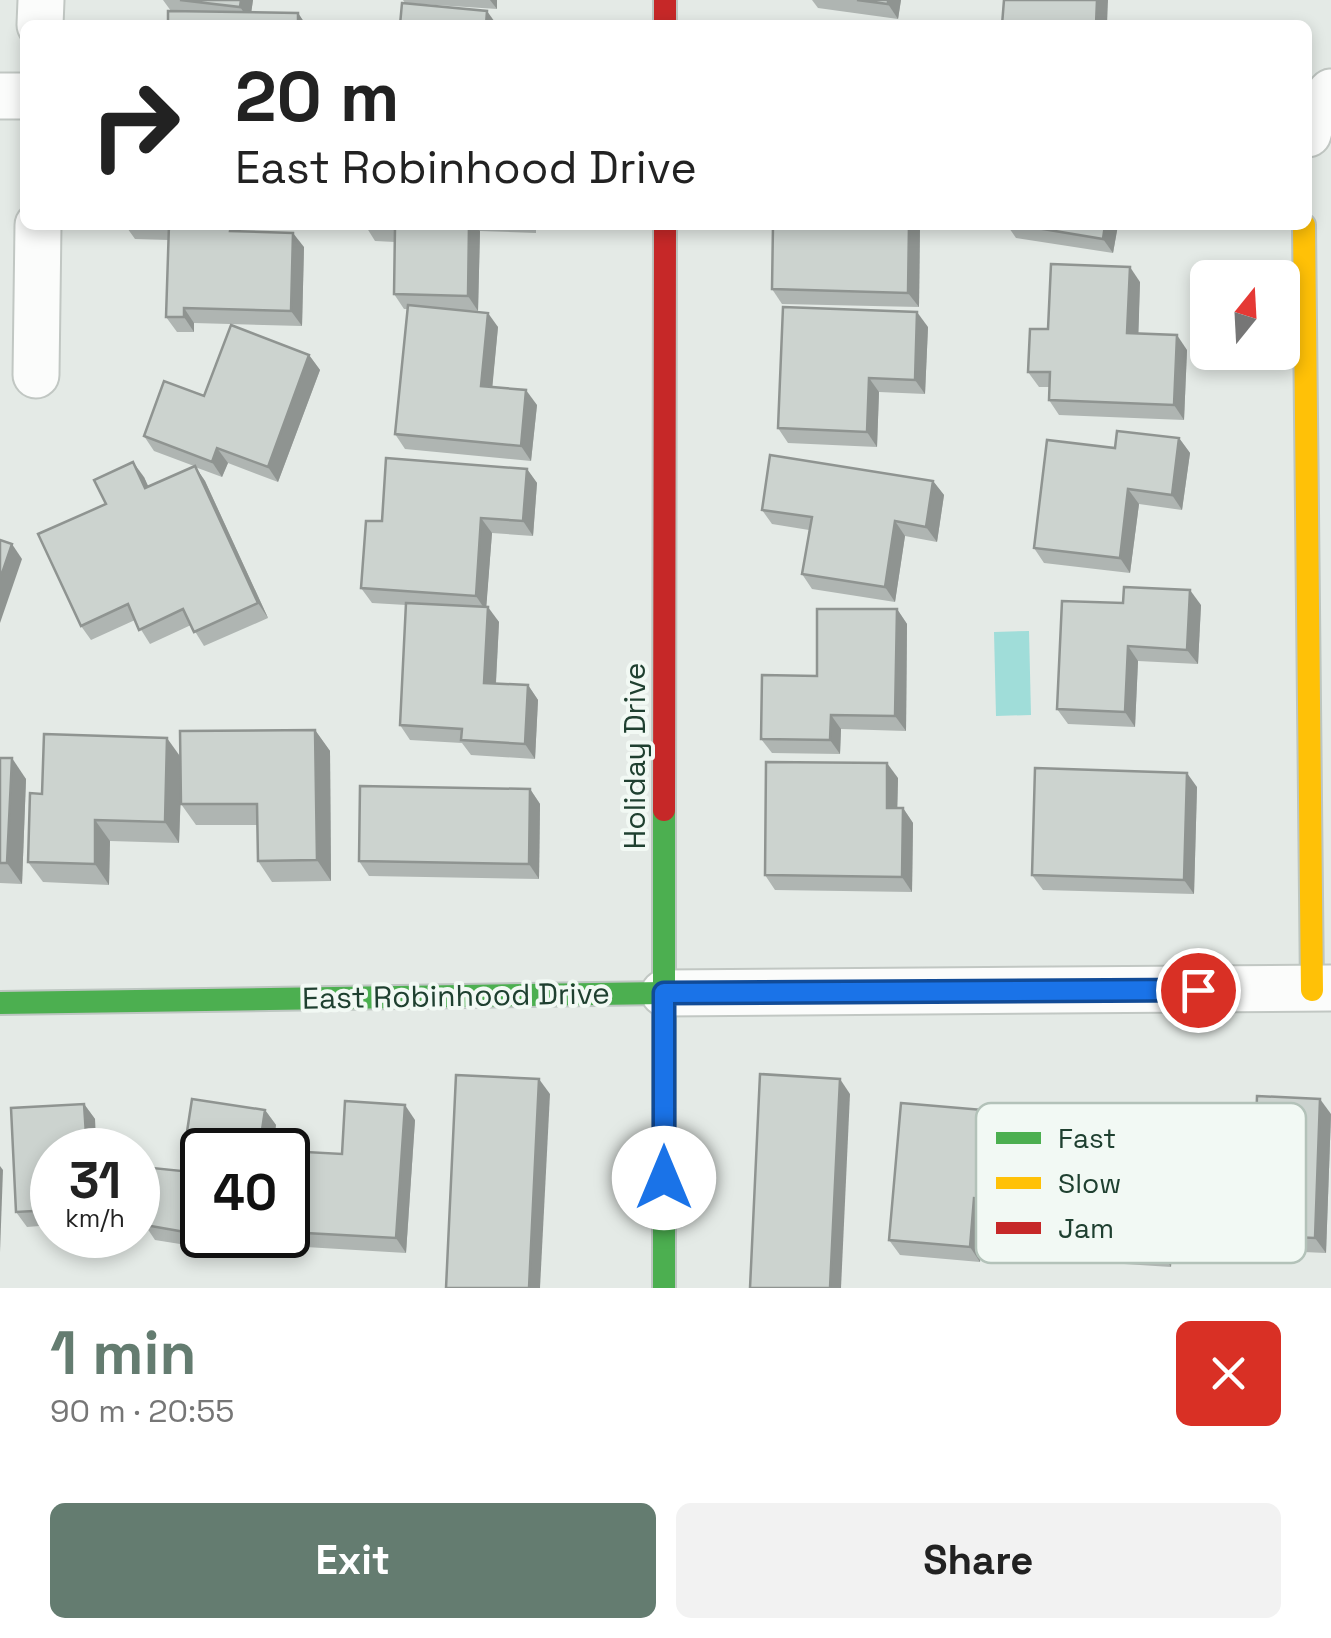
<!DOCTYPE html>
<html lang="en">
<head>
<meta charset="utf-8">
<style>
	:root { --surface:#fff; --page:#f2f2f2; --text:#222; --muted:#767676; --accent:#647c70 }
	body { margin:0; font-family:"Space Grotesk",sans-serif; background:var(--page); color:var(--text); height:100vh; display:flex; flex-direction:column; font-size:38px; white-space:nowrap }
	* { box-sizing:border-box; margin:0 }
	p { font-size:32px; color:var(--muted) }
	.icon { flex:none; width:55px; height:55px; fill:none; stroke:currentColor; stroke-width:2; stroke-linecap:round; stroke-linejoin:round }
	.map { position:relative; height:1288px; overflow:hidden }
	.sheet { display:flex; flex-direction:column; background:var(--surface); flex:1 }
	.sheet>* { flex:none }
	.hud { position:absolute; left:20px; top:20px; width:1292px; height:210px; border-radius:15px; box-shadow:0 5px 15px #0003; background:#fff; color:var(--text); overflow:hidden }
	.needle { width:65px; rotate:18deg }
	.buttons { position:absolute; left:1190px; top:260px; display:grid; gap:20px }
	.buttons a { display:grid; place-items:center; width:110px; height:110px; border-radius:15px; background:var(--surface); box-shadow:0 5px 15px #0003; font-size:50px }
	.speed { position:absolute; left:30px; top:1128px; display:flex; gap:20px; font-size:50px; font-weight:700; text-align:center }
	.speed>* { display:grid; place-content:center; width:130px; height:130px; border-radius:50%; background:var(--surface); box-shadow:0 5px 15px #0003; line-height:1 }
	.speed small { font-size:25px; font-weight:400 }
	.speed .limit { border:5px solid #111; border-radius:15px; background:#fff; color:#111 }
	.pin { position:absolute; display:grid; place-items:center; width:85px; height:85px; color:#fff; margin:-42px; border:5px solid #fff; border-radius:50%; box-shadow:0 2px 10px #0007 }
	.me { position:absolute; width:110px; margin:-55px; rotate:0deg; stroke-linejoin:round; filter:drop-shadow(0 0 8px #0008) }
	.turn { display:flex; align-items:center; gap:35px; height:210px; padding:0 50px; font-size:45px }
	.turn .icon { width:130px; height:130px; stroke-width:2.5 }
	.turn b { display:block; font-size:70px; line-height:85px }
	.round { display:grid; place-items:center; flex:none; width:105px; height:105px; border-radius:15px; background:var(--page) }
	.headline { display:flex; align-items:center; justify-content:space-between; height:170px; padding:0 50px }
	h1 { font-size:60px; font-weight:700; line-height:75px; color:var(--accent) }
	.cta { display:flex; gap:20px; margin-top:auto; padding:20px 50px }
	.cta a { flex:1; height:115px; border-radius:15px; background:var(--accent); color:#fff; font-size:40px; font-weight:700; line-height:115px; text-align:center }
	.cta a+a { background:var(--page); color:var(--text) }
	.map>svg:first-child { display:block }
	.water { fill:#a0ddd9 }
	.lines { fill:none; stroke-linecap:round; stroke-linejoin:round }
	.street-casing { stroke:#c1c7c3; stroke-width:49 }
	.fast-casing { stroke:#bdc6c1; stroke-width:26 }
	.slow-casing { stroke:#bdc6c1; stroke-width:26 }
	.jam-casing { stroke:#bdc6c1; stroke-width:26 }
	.street { stroke:#fbfcfb; stroke-width:45 }
	.fast { stroke:#4caf50; stroke-width:22 }
	.slow { stroke:#ffc107; stroke-width:22 }
	.jam { stroke:#c62828; stroke-width:22 }
	.wall { fill:#afb5b2 }
	.shaded-wall { fill:#8f9491 }
	.building { fill:#ccd3cf; stroke:#8f9491; stroke-width:2.5 }
	.route-casing { stroke:#114b97; stroke-width:25 }
	.route { stroke:#1a73e8; stroke-width:18 }
	.labels { text-anchor:middle; stroke-width:8; stroke-linejoin:round; paint-order:stroke }
	.street-label { font-size:30px; fill:#1f4030; stroke:#f2f9f4 }
	.key { fill:#f2f9f4; stroke:#b3c2b9; stroke-width:2.5 }
	.key-label { font-size:28px; fill:#1f4030 }
</style>
</head>
<body>
<div class="map">
<svg width="1331" height="1288" viewBox="0 0 1331 1288">
	<rect width="100%" height="100%" fill="#e4eae6"/>
	<polygon class="water" points="1029,631 1031,715 996,716 994,632"/>
	<g class="lines">
		<g class="street-casing">
			<g id="street">
				<polyline points="40,25 41,0"/>
				<polyline points="0,96 25,96"/>
				<polyline points="1308,134 1314,112 1331,92"/>
				<polyline points="36,375 38,225"/>
				<polyline points="664,993 1331,988"/>
			</g>
		</g>
		<g class="fast-casing">
			<g id="fast">
				<polyline points="0,1003 664,993"/>
				<polyline points="664,1288 664,810"/>
			</g>
		</g>
		<g class="slow-casing">
			<polyline id="slow" points="1304,225 1312,990"/>
		</g>
		<g class="jam-casing">
			<g id="jam">
				<polyline points="665,0 665,25"/>
				<polyline points="664,810 665,225"/>
			</g>
		</g>
		<use href="#street" class="street"/>
		<use href="#fast" class="fast"/>
		<use href="#slow" class="slow"/>
		<use href="#jam" class="jam"/>
	</g>
	<g class="wall">
		<polygon points="163,0 253,0 251,13 298,13 306,25 168,25 171,11"/>
		<polygon points="403,0 497,0 497,9 405,3"/>
		<polygon points="812,0 901,0 898,19 818,8"/>
		<polygon points="125,225 241,225 241,231 304,247 302,326 194,323 194,332 177,332 166,317 169,240 135,239"/>
		<polygon points="365,225 536,225 536,233 480,231 478,311 464,310 498,327 492,387 537,405 531,461 405,449 395,434 407,309 404,309 394,294 395,242 375,241"/>
		<polygon points="773,225 920,225 919,307 782,304 772,289"/>
		<polygon points="1007,225 1118,225 1113,253 1016,238"/>
		<polygon points="1140,282 1138,334 1187,350 1184,420 1059,415 1049,400 1050,387 1039,387 1028,372 1048,329"/>
		<polygon points="928,327 925,394 879,392 877,447 788,443 778,428"/>
		<polygon points="309,355 320,370 278,482 228,463 222,477 195,467 205,481 268,618 204,646 191,625 150,644 135,620 91,640 81,626 106,504 144,477 148,487 194,466 154,451 144,436 204,396"/>
		<polygon points="1179,438 1190,453 1182,510 1139,504 1130,573 1044,563 1034,548 1115,448"/>
		<polygon points="527,469 537,483 533,536 492,533 486,607 499,622 496,684 528,685 538,700 535,759 471,755 462,743 410,740 400,725 406,605 372,603 361,588 382,521"/>
		<polygon points="933,481 944,495 937,542 905,536 895,602 812,589 802,574 809,530 772,524 762,510"/>
		<polygon points="1062,601 1201,605 1198,664 1138,661 1135,727 1068,724 1057,709"/>
		<polygon points="897,609 907,624 906,731 841,729 840,754 772,753 761,739 817,676"/>
		<polygon points="315,730 330,751 331,881 272,882 258,861 257,825 196,825 181,804 181,790 179,843 110,841 109,885 43,882 28,862 42,794 180,757"/>
		<polygon points="0,758 26,779 22,884 0,883"/>
		<polygon points="898,778 897,808 903,808 913,823 912,892 775,890 765,875"/>
		<polygon points="1197,787 1194,894 1043,890 1032,875"/>
		<polygon points="530,789 540,804 539,879 369,876 359,861"/>
		<polygon points="192,1099 265,1110 276,1125 272,1150 202,1150 202,1235 258,1235 255,1256 155,1240 145,1225 153,1168 181,1171"/>
		<polygon points="84,1104 95,1119 96,1150 52,1150 52,1225 27,1227 16,1212 11,1108"/>
		<polygon points="1331,1114 1326,1253 1190,1247 1179,1232 1255,1158"/>
		<polygon points="1097,1115 1108,1130 1105,1162 1167,1166 1177,1181 1171,1267 1062,1260 1051,1245 1055,1195 1048,1194 1038,1180"/>
		<polygon points="415,1120 406,1253 289,1246 282,1235 288,1235 288,1151 342,1154"/>
		<polygon points="1029,1128 1022,1216 984,1213 980,1262 900,1255 889,1240"/>
		<polygon points="91,1235 129,1235 129,1240 96,1242"/>
	</g>
	<g class="shaded-wall">
		<polygon points="241,0 253,0 250,21 240,7"/>
		<polygon points="490,0 497,0 497,9"/>
		<polygon points="888,0 901,0 898,19 888,4"/>
		<polygon points="1097,0 1108,0 1107,25 1096,25"/>
		<polygon points="487,11 497,25 486,25"/>
		<polygon points="298,13 306,25 298,25"/>
		<polygon points="231,225 241,225 241,246 230,231"/>
		<polygon points="469,225 476,225 480,231 478,311 468,296"/>
		<polygon points="909,225 920,225 919,307 908,293"/>
		<polygon points="1105,225 1118,225 1113,253 1103,239"/>
		<polygon points="293,233 304,247 302,326 291,311"/>
		<polygon points="1130,267 1140,282 1138,348 1127,333"/>
		<polygon points="184,308 194,323 194,332 184,317"/>
		<polygon points="917,312 928,327 925,394 915,380"/>
		<polygon points="488,313 498,327 491,401 481,386"/>
		<polygon points="1177,335 1187,350 1184,420 1174,405"/>
		<polygon points="309,355 320,370 278,482 268,467"/>
		<polygon points="869,378 879,392 877,447 867,432"/>
		<polygon points="526,390 537,405 531,461 521,446"/>
		<polygon points="1179,438 1190,453 1182,510 1172,495"/>
		<polygon points="217,448 228,463 222,477 212,462"/>
		<polygon points="133,462 144,477 156,503 145,488"/>
		<polygon points="195,466 205,481 268,618 258,603"/>
		<polygon points="527,469 537,483 533,536 523,521"/>
		<polygon points="933,481 944,495 937,542 926,527"/>
		<polygon points="1128,489 1139,504 1130,573 1120,558"/>
		<polygon points="481,518 492,533 486,611 476,596"/>
		<polygon points="895,521 905,536 895,602 885,587"/>
		<polygon points="12,544 22,559 0,623 0,579"/>
		<polygon points="1190,590 1201,605 1198,664 1187,650"/>
		<polygon points="488,607 499,622 495,698 484,683"/>
		<polygon points="897,609 907,624 906,731 895,716"/>
		<polygon points="1128,646 1138,661 1135,727 1125,712"/>
		<polygon points="528,685 538,700 535,759 525,744"/>
		<polygon points="831,715 841,729 840,754 830,740"/>
		<polygon points="315,730 330,751 331,881 317,860"/>
		<polygon points="167,738 182,759 179,843 165,822"/>
		<polygon points="12,758 26,779 22,884 7,863"/>
		<polygon points="887,763 898,778 897,823 887,808"/>
		<polygon points="1187,773 1197,787 1194,894 1184,880"/>
		<polygon points="530,789 540,804 539,879 529,864"/>
		<polygon points="903,808 913,823 912,892 902,877"/>
		<polygon points="95,820 110,841 109,885 95,864"/>
		<polygon points="539,1079 550,1094 540,1288 529,1288"/>
		<polygon points="840,1079 850,1094 841,1288 830,1288"/>
		<polygon points="1320,1099 1331,1114 1326,1253 1315,1238"/>
		<polygon points="84,1104 95,1119 96,1150 87,1150"/>
		<polygon points="405,1105 415,1120 406,1253 396,1238"/>
		<polygon points="265,1110 276,1125 272,1150 259,1150"/>
		<polygon points="1019,1113 1029,1128 1022,1216 1012,1201"/>
		<polygon points="1097,1115 1108,1130 1104,1176 1094,1161"/>
		<polygon points="0,1166 3,1170 0,1252"/>
		<polygon points="1167,1166 1177,1181 1171,1267 1161,1252"/>
		<polygon points="974,1198 984,1213 980,1262 970,1247"/>
		<polygon points="246,1235 258,1235 255,1256 245,1241"/>
	</g>
	<g class="building">
		<polygon points="180,0 241,0 240,7"/>
		<polygon points="857,0 888,0 888,4"/>
		<polygon points="1004,0 1097,0 1096,25 1002,25"/>
		<polygon points="402,3 487,11 486,25 400,25"/>
		<polygon points="168,11 298,13 298,25 168,25"/>
		<polygon points="765,23 794,25 764,25"/>
		<polygon points="169,225 231,225 230,231 293,233 291,311 184,308 184,317 166,317"/>
		<polygon points="365,225 469,225 468,296 394,294 395,228"/>
		<polygon points="773,225 909,225 908,293 772,289"/>
		<polygon points="1019,225 1105,225 1103,239"/>
		<polygon points="1051,264 1130,267 1127,333 1177,335 1174,405 1049,400 1050,372 1028,372 1030,329 1048,329"/>
		<polygon points="408,305 488,313 481,386 526,390 521,446 395,434"/>
		<polygon points="783,307 917,312 915,380 869,378 867,432 778,428"/>
		<polygon points="231,325 309,355 268,467 217,448 212,462 144,436 164,381 204,396"/>
		<polygon points="1117,431 1179,438 1172,495 1128,489 1120,558 1034,548 1047,440 1115,448"/>
		<polygon points="770,455 933,481 926,527 895,521 885,587 802,574 812,517 762,510"/>
		<polygon points="386,458 527,469 523,521 481,518 476,596 361,588 366,521 382,521"/>
		<polygon points="133,462 145,488 195,466 258,603 194,632 183,609 139,630 128,604 81,626 38,534 106,504 94,480"/>
		<polygon points="0,540 12,544 0,579"/>
		<polygon points="1124,587 1190,590 1187,650 1128,646 1125,712 1057,709 1062,601 1123,603"/>
		<polygon points="406,603 488,607 484,683 528,685 525,744 461,740 462,729 400,725"/>
		<polygon points="817,609 897,609 895,716 831,715 830,740 761,739 762,675 817,676"/>
		<polygon points="315,730 317,860 258,861 257,804 181,804 180,731"/>
		<polygon points="44,734 167,738 165,822 95,820 95,864 28,862 30,793 42,794"/>
		<polygon points="0,758 12,758 7,863 0,863"/>
		<polygon points="766,762 887,763 887,808 903,808 902,877 765,875"/>
		<polygon points="1035,768 1187,773 1184,880 1032,875"/>
		<polygon points="360,786 530,789 529,864 359,861"/>
		<polygon points="760,1074 840,1079 830,1288 750,1288"/>
		<polygon points="456,1075 539,1079 529,1288 446,1288"/>
		<polygon points="1257,1096 1320,1099 1315,1238 1179,1232 1182,1155 1255,1158"/>
		<polygon points="192,1099 265,1110 259,1150 202,1150 202,1235 145,1225 153,1168 181,1171"/>
		<polygon points="345,1101 405,1105 396,1238 288,1232 288,1151 342,1154"/>
		<polygon points="901,1103 1019,1113 1012,1201 974,1198 970,1247 889,1240"/>
		<polygon points="84,1104 87,1150 52,1150 52,1210 16,1212 11,1108"/>
		<polygon points="205,1235 246,1235 245,1241"/>
	</g>
	<g class="lines">
		<g class="route-casing">
			<polyline id="route" points="664,1178 664,993 1198,990"/>
		</g>
		<use href="#route" class="route"/>
	</g>
	<g class="labels">
		<g class="street-label">
			<text transform="translate(635 756) rotate(-90)" y="10">Holiday Drive</text>
			<text transform="translate(456 996) rotate(-1)" y="10">East Robinhood Drive</text>
		</g>
	</g>
	<rect x="976" y="1103" width="330" height="160" rx="15" class="key"/>
	<rect x="996" y="1132" width="45" height="12" fill="#4caf50"/>
	<rect x="996" y="1177" width="45" height="12" fill="#ffc107"/>
	<rect x="996" y="1222" width="45" height="12" fill="#c62828"/>
	<g class="key-label">
		<text x="1058" y="1148">Fast</text>
		<text x="1058" y="1193">Slow</text>
		<text x="1058" y="1238">Jam</text>
	</g>
</svg>
<div class="buttons">
<a><svg class="needle" viewBox="-14 -14 28 28"><path d="M0-13l5 13h-10z" fill="#e53935"/><path d="M0 13l5-13h-10z" fill="#767676"/></svg></a>
</div>
<div class="speed"><div>31<small>km/h</small></div><div class="limit">40</div></div>
<div class="pin" style="left:1198px;top:990px;background:#d93025"><svg class="icon" aria-label="arrive" viewBox="0 0 24 24"><path d="M6 21V4h12l-3 4 3 4H6"/></svg></div>
<svg class="me" style="left:664px;top:1178px" viewBox="-20 -20 40 40"><circle r="19" fill="#fff"/><path d="M0-13L10 11 0 6-10 11z" fill="#1a73e8"/></svg>
<div class="hud">
<div class="turn"><svg class="icon" aria-label="right" viewBox="0 0 24 24"><path d="M7 20v-9h11M14 6l5 5-5 5"/></svg><div><b>20 m</b>East Robinhood Drive</div></div>
</div>
</div>
<section class="sheet">
<div class="headline"><div><h1>1 min</h1><p>90 m · 20:55</p></div><a class="round" style="background:#d93025;color:#fff"><svg class="icon" aria-label="close" viewBox="0 0 24 24"><path d="M6 6l12 12M18 6L6 18"/></svg></a></div>
<div class="cta"><a>Exit</a><a>Share</a></div>
</section>
</body>
</html>
